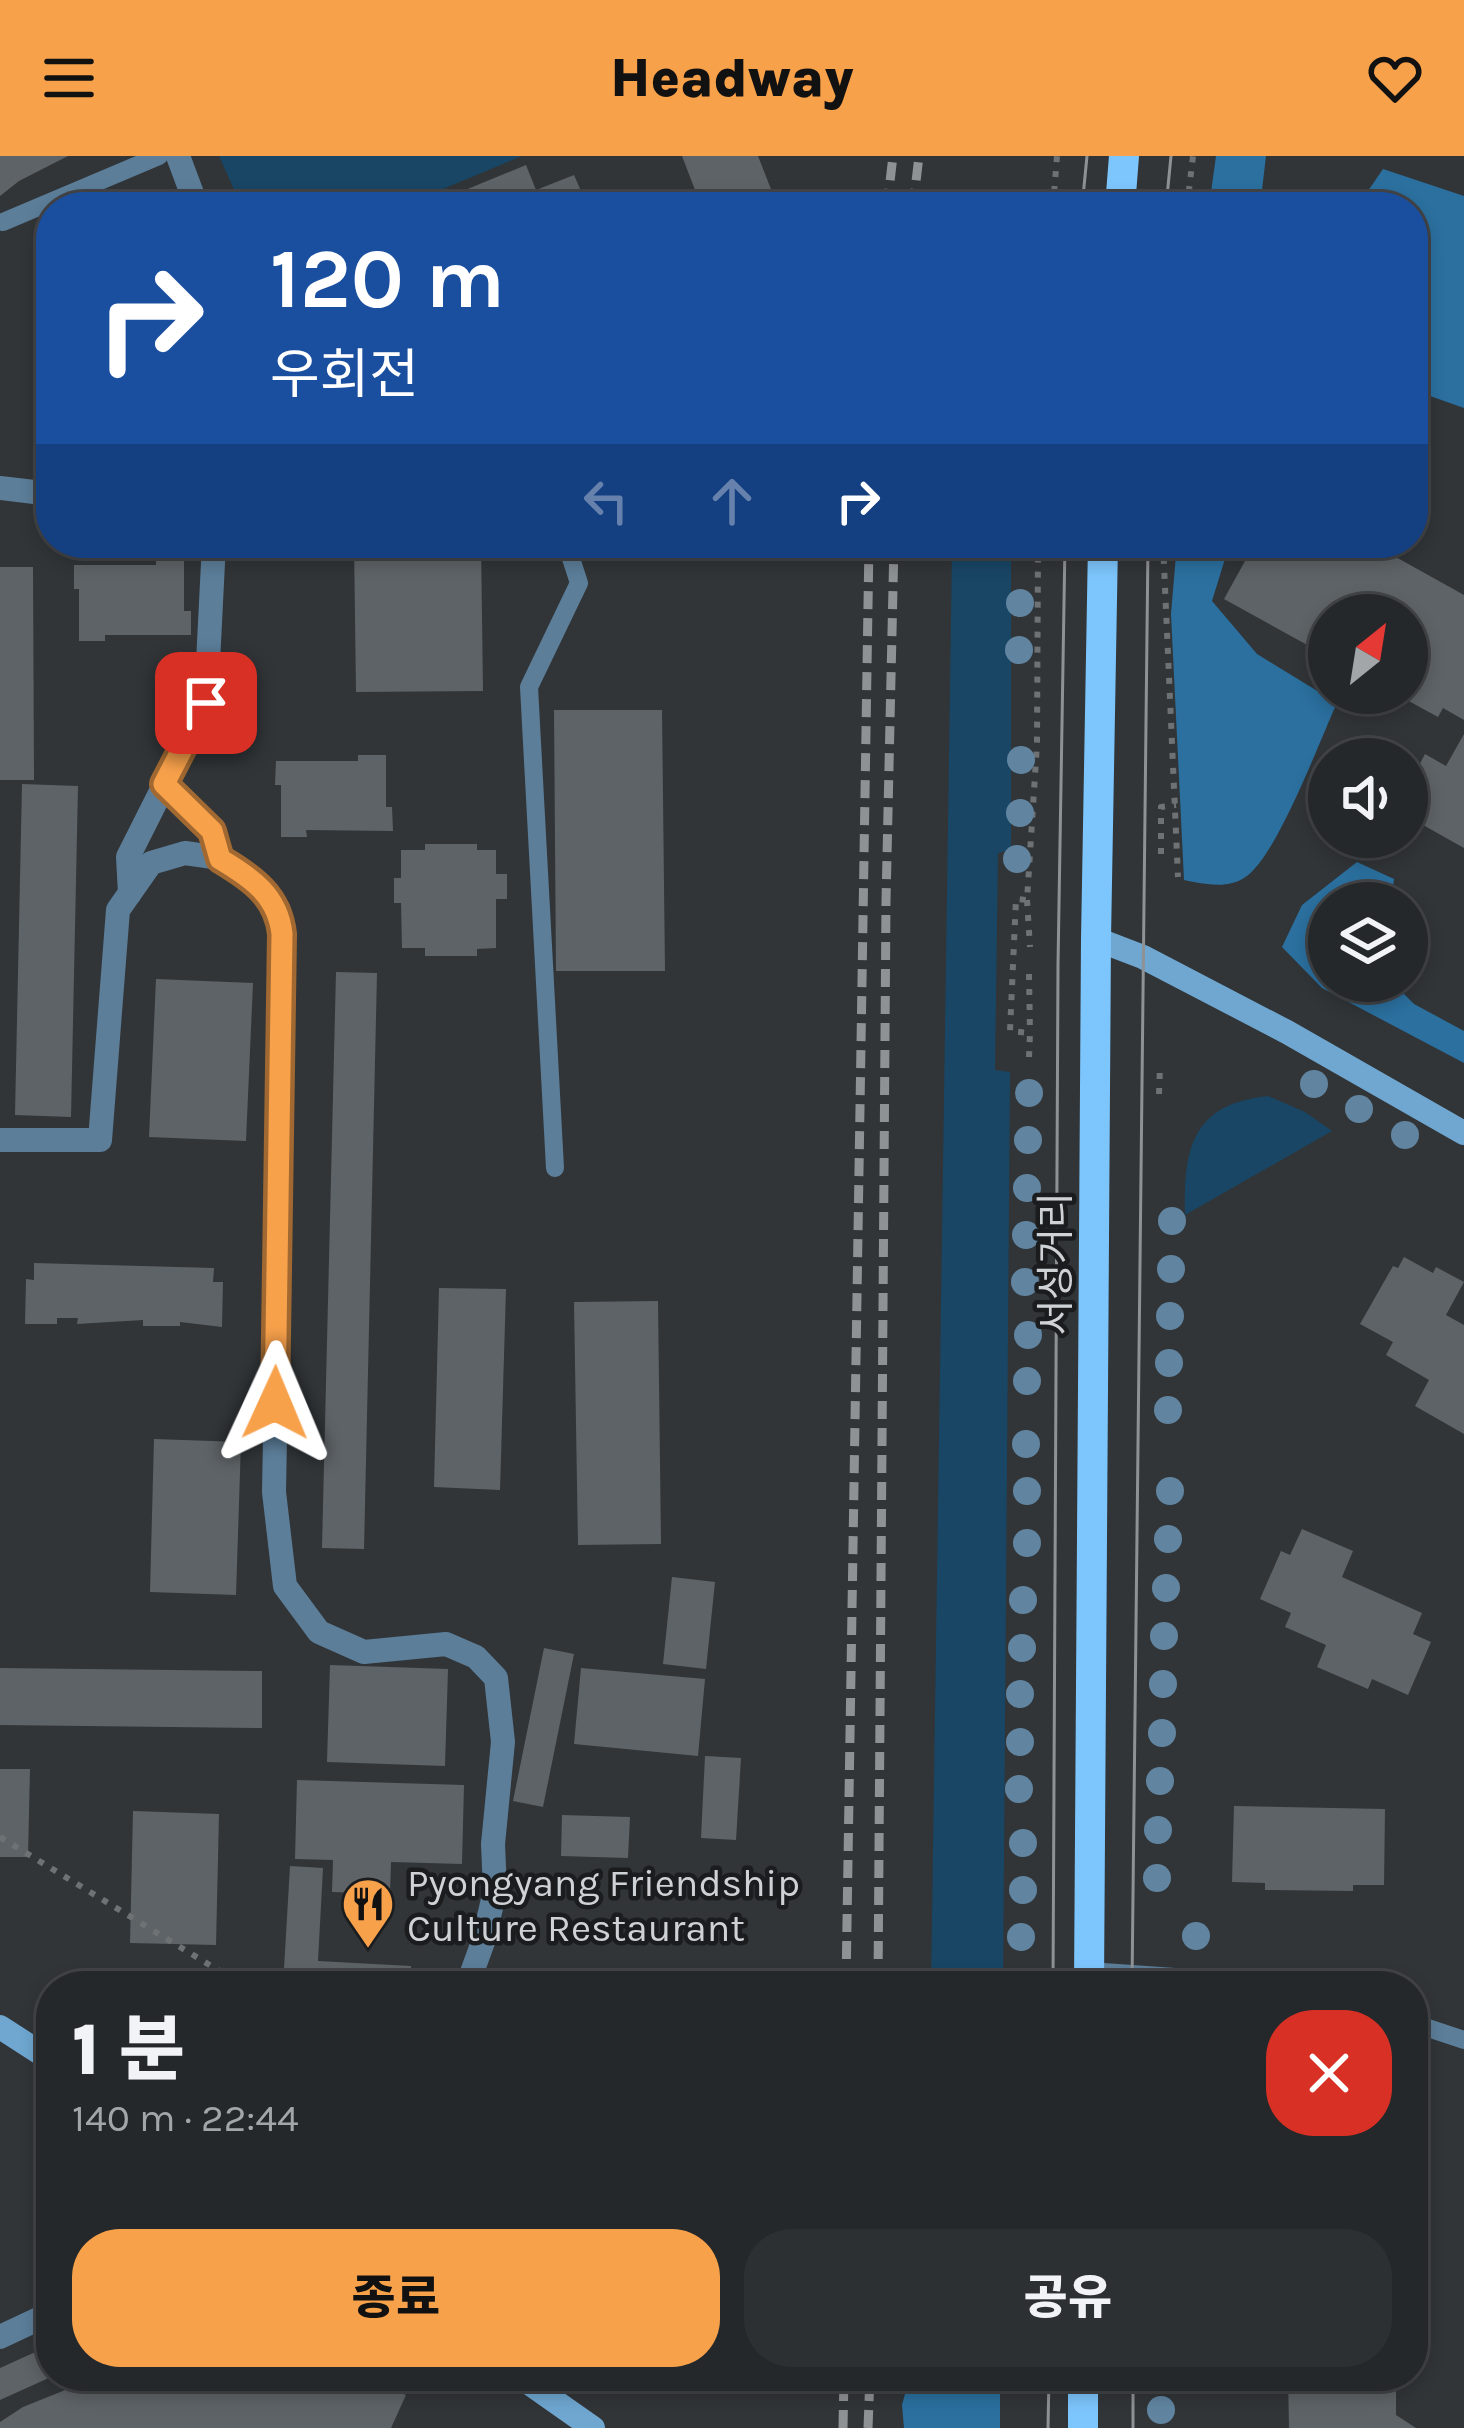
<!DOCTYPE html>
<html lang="ko">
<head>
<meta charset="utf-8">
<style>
	:root { --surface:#25282a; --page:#2d3032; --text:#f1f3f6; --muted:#a3a6a8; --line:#424447; --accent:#f8a14b }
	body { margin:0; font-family:Karla,"Noto Sans KR",sans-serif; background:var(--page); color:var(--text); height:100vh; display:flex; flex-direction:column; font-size:45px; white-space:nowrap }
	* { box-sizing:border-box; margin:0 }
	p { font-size:39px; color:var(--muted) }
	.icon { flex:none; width:66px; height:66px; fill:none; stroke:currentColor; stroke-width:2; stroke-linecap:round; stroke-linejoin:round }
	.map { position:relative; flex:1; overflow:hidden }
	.panel { position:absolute; left:36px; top:1815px; width:1392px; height:420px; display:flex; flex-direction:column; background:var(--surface); border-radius:48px; box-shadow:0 6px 18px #0003,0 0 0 3px var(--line) }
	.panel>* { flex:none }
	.banner { position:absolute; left:36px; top:36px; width:1392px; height:366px; border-radius:48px; box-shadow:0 6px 18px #0003,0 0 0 3px var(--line); background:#1a4fa0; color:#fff; overflow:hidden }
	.needle { width:78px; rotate:30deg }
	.controls { position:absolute; left:1308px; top:438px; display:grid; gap:24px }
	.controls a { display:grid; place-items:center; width:120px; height:120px; border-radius:50%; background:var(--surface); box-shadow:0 6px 18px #0003,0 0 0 3px var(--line); font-size:60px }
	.pin { position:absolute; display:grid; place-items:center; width:102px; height:102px; color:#fff; margin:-51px; border-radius:24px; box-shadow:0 6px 18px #0006 }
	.me { position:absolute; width:132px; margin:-66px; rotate:1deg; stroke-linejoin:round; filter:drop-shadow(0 0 9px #0008) }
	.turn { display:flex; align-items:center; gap:42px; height:252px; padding:0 36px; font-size:54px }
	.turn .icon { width:156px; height:156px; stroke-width:2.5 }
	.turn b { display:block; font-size:84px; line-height:102px }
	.lanes { display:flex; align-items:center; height:114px; padding:0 36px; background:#0003; justify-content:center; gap:60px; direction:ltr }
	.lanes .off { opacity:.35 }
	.round { display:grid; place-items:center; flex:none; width:126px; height:126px; border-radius:48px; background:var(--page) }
	.head { display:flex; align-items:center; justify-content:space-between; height:204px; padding:0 36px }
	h1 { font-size:72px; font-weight:800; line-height:90px }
	.primary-button { display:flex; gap:24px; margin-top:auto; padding:24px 36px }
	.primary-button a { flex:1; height:138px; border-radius:48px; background:var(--accent); color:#111; font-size:48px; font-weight:800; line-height:138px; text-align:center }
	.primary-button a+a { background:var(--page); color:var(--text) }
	header { display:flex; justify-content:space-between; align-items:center; height:156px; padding:0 36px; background:var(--accent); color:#111; font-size:54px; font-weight:800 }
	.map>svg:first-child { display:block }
	.green { fill:#194665 }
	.forest { fill:#2b709f }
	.building { fill:#5e6367 }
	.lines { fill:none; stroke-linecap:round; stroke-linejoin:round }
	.path { stroke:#6e7274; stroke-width:6; stroke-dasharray:6 9; stroke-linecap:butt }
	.lane { stroke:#5c7e99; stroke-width:18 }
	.street { stroke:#5c7e99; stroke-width:24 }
	.secondary { stroke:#6fa7d1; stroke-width:24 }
	.primary { stroke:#7dc6fd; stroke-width:30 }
	.tram { stroke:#8f9295; stroke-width:3 }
	.rail { stroke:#8f9295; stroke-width:9; stroke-dasharray:18 9; stroke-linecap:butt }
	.tree { fill:#6185a1 }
	.route-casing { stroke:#a16931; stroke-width:30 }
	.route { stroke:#f8a14b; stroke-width:21 }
	.labels { text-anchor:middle; stroke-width:9; stroke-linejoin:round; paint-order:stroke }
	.street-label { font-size:39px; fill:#cfd2d4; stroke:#1a1c1e }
	.poi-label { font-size:39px; fill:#cfd2d4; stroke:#1a1c1e; text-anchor:start }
</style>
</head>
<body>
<header><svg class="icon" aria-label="menu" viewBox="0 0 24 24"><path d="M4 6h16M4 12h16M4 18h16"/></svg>Headway<svg class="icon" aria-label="heart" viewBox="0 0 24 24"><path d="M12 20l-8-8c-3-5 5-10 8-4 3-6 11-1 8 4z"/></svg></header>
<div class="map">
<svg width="1464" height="2272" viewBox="0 0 1464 2272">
	<rect width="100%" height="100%" fill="#313538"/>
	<g class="green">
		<polygon points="219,0 522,0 400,51 242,51"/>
		<polygon points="958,387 1011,387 1011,694 998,697 995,914 1010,916 1003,1830 931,1830 952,395"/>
		<path d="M1268,940L1305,956L1332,975L1185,1059C1183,991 1193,948 1268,940Z"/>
	</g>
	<g class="forest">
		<polygon points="1216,0 1266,0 1260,51 1209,51"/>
		<polygon points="1383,13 1464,40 1464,252 1413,234 1413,51 1357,51"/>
		<path d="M1177,387H1225L1228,393L1212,445L1257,498L1337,547C1319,586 1278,697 1247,720C1228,734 1205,728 1184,724L1171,458Z"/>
		<polygon points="1357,706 1394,723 1391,747 1329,747 1329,825 1391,825 1414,848 1464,875 1464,907 1322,832 1282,791 1302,749"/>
		<polygon points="910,2220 1000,2220 1000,2272 904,2272 902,2249"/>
	</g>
	<g class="building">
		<polygon points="0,0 68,0 19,25 0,40"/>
		<polygon points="682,0 758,0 778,51 692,51 700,47"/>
		<polygon points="526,9 536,34 574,19 588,51 424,51"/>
		<polygon points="354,387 481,387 483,535 356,536"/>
		<polygon points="1255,387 1378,387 1376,390 1464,439 1464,564 1443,552 1438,561 1394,537 1407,537 1407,459 1329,459 1329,501 1224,443"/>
		<polygon points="156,403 184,403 184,455 191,455 191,479 105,479 105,485 79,485 79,433 74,433 74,409 156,409"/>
		<polygon points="0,411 33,411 34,624 0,624"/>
		<polygon points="554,554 662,554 665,815 556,815"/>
		<polygon points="1464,578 1464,692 1407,660 1407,632 1425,598 1446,610"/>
		<polygon points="358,599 386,599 386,651 392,651 393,675 306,674 307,681 281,681 281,629 275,629 276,605 358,605"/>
		<polygon points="22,628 78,630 71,961 15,959"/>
		<polygon points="425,688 477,688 477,694 496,694 496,718 507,718 507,743 496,743 496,792 477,793 477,800 425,800 425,792 402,792 401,747 394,747 394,722 401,722 401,694 425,694"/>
		<polygon points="336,816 377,817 364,1393 322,1392"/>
		<polygon points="156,823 253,827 246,985 149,981"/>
		<polygon points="1404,1101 1433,1117 1436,1111 1464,1126 1446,1159 1464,1169 1464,1278 1415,1250 1429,1224 1386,1199 1393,1186 1360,1168 1393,1110 1398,1112"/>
		<polygon points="34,1107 214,1112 213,1126 223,1126 222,1171 180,1166 180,1170 143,1170 143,1164 77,1168 78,1162 57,1162 57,1168 25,1168 26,1123 34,1124"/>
		<polygon points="439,1132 506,1133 500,1334 434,1331"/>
		<polygon points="658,1145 661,1388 578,1389 574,1146"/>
		<polygon points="154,1283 241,1286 236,1439 150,1436"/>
		<polygon points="1302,1373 1353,1395 1342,1421 1422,1457 1413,1478 1431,1486 1408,1539 1372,1523 1368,1533 1317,1511 1326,1489 1285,1471 1291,1457 1260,1443 1281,1395 1290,1399"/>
		<polygon points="672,1421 715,1426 706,1513 663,1508"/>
		<polygon points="544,1492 574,1498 543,1651 513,1645"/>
		<polygon points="330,1509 448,1513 445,1610 327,1606"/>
		<polygon points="0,1512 262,1515 262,1572 0,1569"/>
		<polygon points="581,1512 705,1523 698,1600 574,1588"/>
		<polygon points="705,1600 741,1602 736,1684 701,1682"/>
		<polygon points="0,1613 30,1613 28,1701 0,1701"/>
		<polygon points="297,1624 464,1629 462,1708 391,1706 390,1738 332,1736 333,1704 295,1703"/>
		<polygon points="1234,1650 1385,1653 1384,1729 1353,1729 1353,1735 1265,1734 1265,1727 1232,1726"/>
		<polygon points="133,1655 219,1658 216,1789 130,1787"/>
		<polygon points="562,1659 630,1661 628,1702 561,1700"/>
		<polygon points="290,1710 323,1712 318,1805 411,1810 411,1817 430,1830 283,1830"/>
		<polygon points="661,1825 737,1826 737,1830 661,1830"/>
		<polygon points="51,2189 51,2221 0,2244 0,2212"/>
		<polygon points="100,2220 356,2220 406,2239 391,2272 0,2272 0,2266 23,2251"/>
		<polygon points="1288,2220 1396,2220 1396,2259 1416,2272 1289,2272"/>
	</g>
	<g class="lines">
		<g class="path">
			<polyline points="1053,51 1057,0"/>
			<polyline points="1187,51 1193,0"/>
			<polyline points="1163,387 1178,721"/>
			<polyline points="1161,698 1161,651 1176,649"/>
			<polyline points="1027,744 1030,791"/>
			<polyline points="1029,818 1030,877"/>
			<polyline points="1029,901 1030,877 1010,875 1016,743 1027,744 1037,588 1038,387"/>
			<polyline points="1159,938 1160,910"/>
			<polyline points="0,1681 244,1830"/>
		</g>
		<g class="lane">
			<polyline points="3,66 159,0"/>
			<polyline points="555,1012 529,531 579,427 566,387"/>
			<polyline points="1089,1815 1304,1830"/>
			<polyline points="1413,1867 1464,1884"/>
		</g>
		<g class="street">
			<polyline points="178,0 197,51"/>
			<polyline points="0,332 51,338"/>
			<polyline points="164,628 212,675 220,702"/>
			<polyline points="130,737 128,701 206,546 214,387"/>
			<polyline points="0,984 100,984 118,754 151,707 185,697 220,702 254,723 279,754 284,803 274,1336 285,1430 319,1476 364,1496 446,1488 476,1501 496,1522 503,1586 493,1688 495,1735 483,1786 467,1830"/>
			<polyline points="0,2181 51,2157"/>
		</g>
		<g class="secondary">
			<polyline points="1096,783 1143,801 1287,876 1464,977"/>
			<polyline points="0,1871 51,1904"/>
			<polyline points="519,2220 593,2272"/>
		</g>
		<g class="primary">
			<polyline points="1120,51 1124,0"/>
			<polyline points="1089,1830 1096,783 1103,387"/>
			<polyline points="1083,2272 1083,2220"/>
		</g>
		<g class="tram">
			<polyline points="1082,51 1087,0"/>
			<polyline points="1166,51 1171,0"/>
			<polyline points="1053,1830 1058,809 1065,387"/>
			<polyline points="1132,1830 1148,387"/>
			<polyline points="1133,2220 1133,2272"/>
			<polyline points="1048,2272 1049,2220"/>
		</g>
		<g class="rail">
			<polyline points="887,51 893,0"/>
			<polyline points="913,51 919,0"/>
			<polyline points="846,1830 869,387"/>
			<polyline points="878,1830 886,745 894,387"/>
			<polyline points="843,2272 844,2220"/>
			<polyline points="868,2272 870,2220"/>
		</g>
	</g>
	<g class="tree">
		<circle cx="1020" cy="447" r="14"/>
		<circle cx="1019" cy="494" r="14"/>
		<circle cx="1021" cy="604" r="14"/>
		<circle cx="1020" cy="657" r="14"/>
		<circle cx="1017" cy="703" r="14"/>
		<circle cx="1314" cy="928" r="14"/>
		<circle cx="1029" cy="937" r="14"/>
		<circle cx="1359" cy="953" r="14"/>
		<circle cx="1405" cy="979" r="14"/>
		<circle cx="1028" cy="984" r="14"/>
		<circle cx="1027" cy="1032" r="14"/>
		<circle cx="1172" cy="1065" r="14"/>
		<circle cx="1026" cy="1079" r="14"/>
		<circle cx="1171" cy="1113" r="14"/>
		<circle cx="1025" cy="1126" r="14"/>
		<circle cx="1170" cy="1160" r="14"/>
		<circle cx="1028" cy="1179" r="14"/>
		<circle cx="1169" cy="1207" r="14"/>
		<circle cx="1027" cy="1225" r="14"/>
		<circle cx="1168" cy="1254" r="14"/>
		<circle cx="1026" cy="1288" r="14"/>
		<circle cx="1027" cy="1335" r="14"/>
		<circle cx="1170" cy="1335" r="14"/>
		<circle cx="1168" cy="1383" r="14"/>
		<circle cx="1027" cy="1387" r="14"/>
		<circle cx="1166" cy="1432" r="14"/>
		<circle cx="1023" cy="1444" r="14"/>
		<circle cx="1164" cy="1480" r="14"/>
		<circle cx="1022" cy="1492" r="14"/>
		<circle cx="1163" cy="1528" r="14"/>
		<circle cx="1020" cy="1538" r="14"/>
		<circle cx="1162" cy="1577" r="14"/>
		<circle cx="1020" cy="1586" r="14"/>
		<circle cx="1160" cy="1625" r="14"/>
		<circle cx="1019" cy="1633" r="14"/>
		<circle cx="1158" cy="1674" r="14"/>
		<circle cx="1023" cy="1687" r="14"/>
		<circle cx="1157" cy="1722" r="14"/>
		<circle cx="1023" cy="1734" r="14"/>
		<circle cx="1196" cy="1780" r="14"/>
		<circle cx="1021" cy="1781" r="14"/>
		<circle cx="1161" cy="2254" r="14"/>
	</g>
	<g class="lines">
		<g class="route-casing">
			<path id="route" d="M206,547L164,628L212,675L220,703C252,722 278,740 282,778L275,1247"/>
		</g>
		<use href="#route" class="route"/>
	</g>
	<defs>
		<g id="restaurant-pin" transform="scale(2.7)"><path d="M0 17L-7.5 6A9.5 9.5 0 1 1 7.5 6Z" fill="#f8a14b" stroke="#1a1c1e"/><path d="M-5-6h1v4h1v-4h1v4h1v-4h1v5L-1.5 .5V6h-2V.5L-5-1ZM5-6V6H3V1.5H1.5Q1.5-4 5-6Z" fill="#111"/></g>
	</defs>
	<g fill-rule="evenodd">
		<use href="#restaurant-pin" x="368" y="1748"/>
	</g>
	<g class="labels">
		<g class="street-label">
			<text transform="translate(1055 1108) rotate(-90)" y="14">서성거리</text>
		</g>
		<g class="poi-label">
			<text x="407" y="1740">Pyongyang Friendship<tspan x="407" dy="45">Culture Restaurant</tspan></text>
		</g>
	</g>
</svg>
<div class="controls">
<a><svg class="needle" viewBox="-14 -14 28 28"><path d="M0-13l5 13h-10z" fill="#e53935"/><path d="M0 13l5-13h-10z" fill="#a3a6a8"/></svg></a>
<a><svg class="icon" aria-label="sound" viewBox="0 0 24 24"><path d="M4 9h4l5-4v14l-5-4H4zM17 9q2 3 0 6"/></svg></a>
<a><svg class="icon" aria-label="layers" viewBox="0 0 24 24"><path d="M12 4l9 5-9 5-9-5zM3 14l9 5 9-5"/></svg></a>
</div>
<div class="pin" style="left:206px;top:547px;background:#d93025"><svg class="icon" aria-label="arrive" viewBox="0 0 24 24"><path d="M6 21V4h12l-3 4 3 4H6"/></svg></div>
<svg class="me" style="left:275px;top:1247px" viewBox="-20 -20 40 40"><path d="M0-17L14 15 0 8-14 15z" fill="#f8a14b" stroke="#fff" stroke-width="4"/></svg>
<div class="banner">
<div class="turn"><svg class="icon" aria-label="right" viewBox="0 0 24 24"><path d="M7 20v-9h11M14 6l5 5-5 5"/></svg><div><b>120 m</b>우회전</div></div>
<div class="lanes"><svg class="icon off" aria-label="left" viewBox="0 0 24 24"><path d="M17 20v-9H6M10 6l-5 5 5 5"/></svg><svg class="icon off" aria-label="ahead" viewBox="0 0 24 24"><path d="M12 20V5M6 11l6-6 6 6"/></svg><svg class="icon" aria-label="right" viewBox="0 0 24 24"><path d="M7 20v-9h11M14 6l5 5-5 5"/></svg></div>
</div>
<section class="panel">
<div class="head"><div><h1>1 분</h1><p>140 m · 22:44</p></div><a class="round" style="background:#d93025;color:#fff"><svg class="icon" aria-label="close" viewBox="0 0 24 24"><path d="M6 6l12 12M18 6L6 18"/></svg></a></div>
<div class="primary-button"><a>종료</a><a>공유</a></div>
</section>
</div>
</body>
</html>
